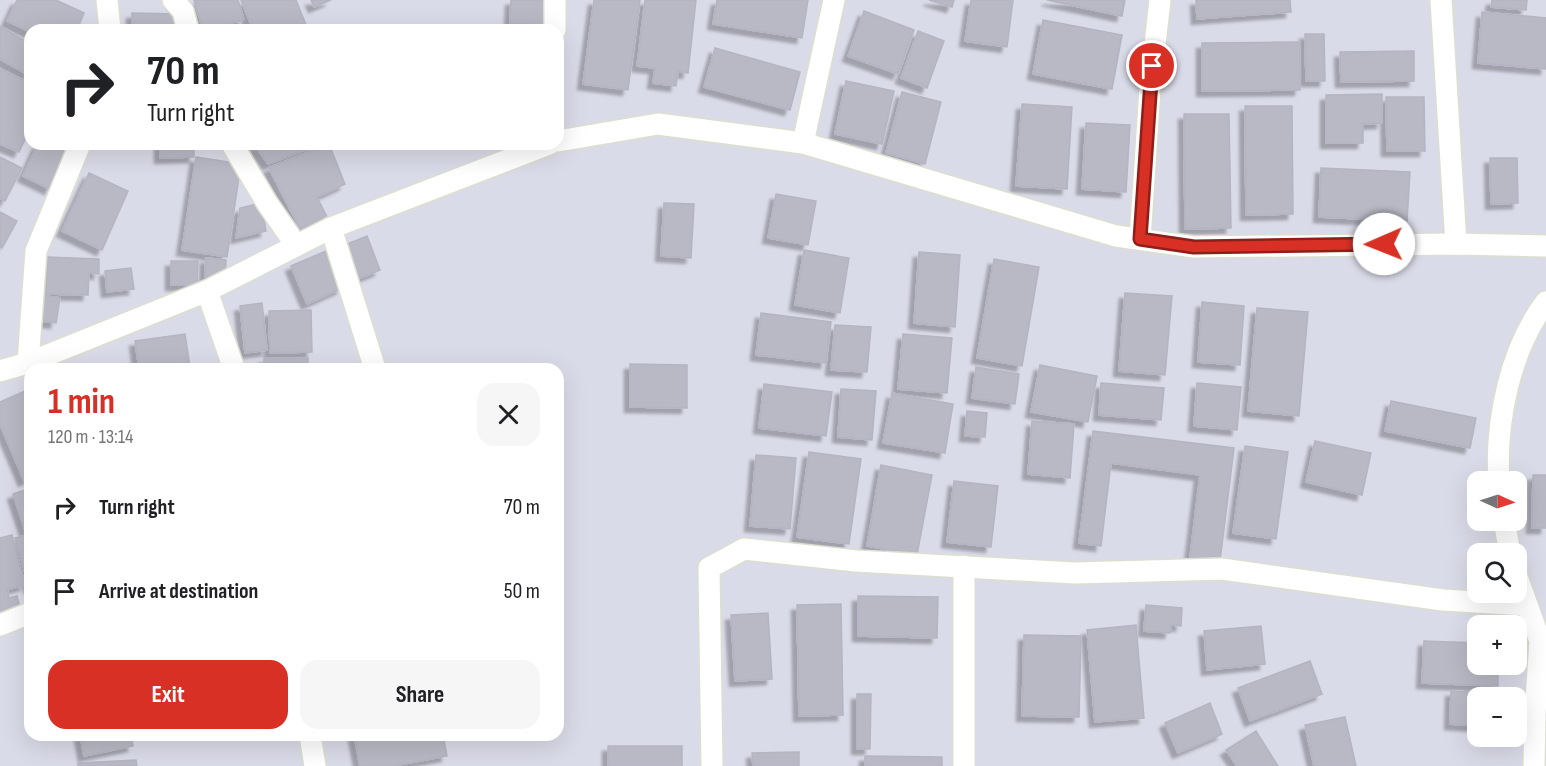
<!DOCTYPE html>
<html lang="en">
<head>
<meta charset="utf-8">
<style>
	:root { --surface:#fff; --page:#f6f6f6; --text:#202124; --muted:#757577; --accent:#d93025 }
	body { margin:0; font-family:"Sofia Sans Condensed",sans-serif; background:var(--page); color:var(--text); height:100vh; display:flex; flex-direction:column; font-size:22px; white-space:nowrap }
	* { box-sizing:border-box; margin:0 }
	p { font-size:20px; color:var(--muted) }
	.icon { flex:none; width:33px; height:33px; fill:none; stroke:currentColor; stroke-width:2; stroke-linecap:round; stroke-linejoin:round }
	.map { position:relative; flex:1; overflow:hidden }
	.panel { position:absolute; left:24px; top:363px; width:540px; height:378px; display:flex; flex-direction:column; background:var(--surface); border-radius:18px; box-shadow:0 6px 24px #0002 }
	.panel>* { flex:none }
	.guide { position:absolute; left:24px; top:24px; width:540px; height:126px; border-radius:18px; box-shadow:0 6px 24px #0002; background:#fff; color:var(--text); overflow:hidden }
	.needle { width:39px; rotate:93deg }
	.buttons { position:absolute; left:1467px; top:471px; display:grid; gap:12px }
	.buttons a { display:grid; place-items:center; width:60px; height:60px; border-radius:12px; background:var(--surface); box-shadow:0 6px 24px #0002; font-size:30px }
	.pin { position:absolute; display:grid; place-items:center; width:51px; height:51px; color:#fff; margin:-26px; border:3px solid #fff; border-radius:50%; box-shadow:0 2px 6px #0007 }
	.me { position:absolute; width:66px; margin:-33px; rotate:269deg; stroke-linejoin:round; filter:drop-shadow(0 0 4px #0008) }
	.turn { display:flex; align-items:center; gap:21px; height:126px; padding:0 24px; font-size:27px }
	.turn .icon { width:78px; height:78px; stroke-width:2.5 }
	.turn b { display:block; font-size:42px; line-height:51px }
	.round { display:grid; place-items:center; flex:none; width:63px; height:63px; border-radius:18px; background:var(--page) }
	.summary { display:flex; align-items:center; justify-content:space-between; height:102px; padding:0 24px }
	h1 { font-size:36px; font-weight:700; line-height:45px; color:var(--accent) }
	.button { display:flex; gap:12px; margin-top:auto; padding:12px 24px }
	.button a { flex:1; height:69px; border-radius:18px; background:var(--accent); color:#fff; font-size:24px; font-weight:700; line-height:69px; text-align:center }
	.button a+a { background:var(--page); color:var(--text) }
	ul { padding:0; list-style:none }
	li { display:flex; align-items:center; gap:18px; height:84px; padding:0 24px }
	li div { flex:1 }
	li b { display:block; font-size:22px }
	li em { font-style:normal }
	.map>svg:first-child { display:block }
	.building { fill:#b8b9c4; stroke:#b4b4c3; stroke-width:1.5; filter:url(#shadow) }
	.lines { fill:none; stroke-linecap:round; stroke-linejoin:round }
	.minor-casing { stroke:#dcdfcf; stroke-width:24 }
	.minor { stroke:#fff; stroke-width:21 }
	.route-casing { stroke:#8d1f18; stroke-width:15 }
	.route { stroke:#d93025; stroke-width:10 }
</style>
</head>
<body>
<div class="map">
<svg width="1546" height="766" viewBox="0 0 1546 766">
	<defs>
		<filter id="shadow"><feDropShadow dx="-5.5" dy="5.5" stdDeviation="1.5" flood-color="#0004"/></filter>
	</defs>
	<rect width="100%" height="100%" fill="#dadbe8"/>
	<g class="building">
		<polygon points="17,0 56,0 84,13 77,30 30,32 7,21"/>
		<polygon points="194,0 238,0 244,20 203,30"/>
		<polygon points="241,0 296,0 308,30 253,30"/>
		<polygon points="311,0 331,0 314,7"/>
		<polygon points="511,0 548,0 546,25 510,23"/>
		<polygon points="594,0 640,0 628,90 583,84"/>
		<polygon points="645,0 696,0 688,73 678,71 676,86 653,83 655,68 637,66"/>
		<polygon points="717,0 808,0 802,38 713,24"/>
		<polygon points="929,0 954,0 952,7"/>
		<polygon points="971,0 1013,0 1007,47 965,41"/>
		<polygon points="1047,0 1125,0 1122,16"/>
		<polygon points="1196,0 1290,0 1291,12 1197,19"/>
		<polygon points="1492,0 1527,0 1526,10 1491,7"/>
		<polygon points="864,11 914,30 898,74 848,56"/>
		<polygon points="1482,12 1546,18 1546,69 1478,63"/>
		<polygon points="132,13 180,14 179,30 132,30"/>
		<polygon points="1043,20 1122,35 1112,89 1033,74"/>
		<polygon points="0,26 30,44 30,76 0,59"/>
		<polygon points="918,31 944,41 927,88 901,78"/>
		<polygon points="1305,34 1324,34 1325,81 1306,81"/>
		<polygon points="1300,42 1300,90 1202,91 1202,43"/>
		<polygon points="715,48 800,72 790,110 704,87"/>
		<polygon points="1414,51 1414,81 1341,82 1340,52"/>
		<polygon points="0,69 30,83 30,134 27,135 19,152 0,144"/>
		<polygon points="846,81 894,91 882,144 835,134"/>
		<polygon points="902,92 941,102 925,164 886,153"/>
		<polygon points="1382,94 1382,123 1363,124 1363,143 1326,143 1326,95"/>
		<polygon points="1386,97 1424,97 1425,151 1387,151"/>
		<polygon points="1022,104 1072,107 1067,189 1016,186"/>
		<polygon points="1245,106 1292,106 1293,214 1246,215"/>
		<polygon points="1184,114 1229,114 1231,228 1185,229"/>
		<polygon points="1086,123 1130,125 1126,192 1082,189"/>
		<polygon points="38,144 70,144 50,189 23,176"/>
		<polygon points="160,144 194,144 194,157 160,158"/>
		<polygon points="254,144 321,144 268,164"/>
		<polygon points="329,144 345,184 317,197 327,217 300,229 269,168"/>
		<polygon points="0,157 22,168 5,201 0,198"/>
		<polygon points="196,157 241,164 227,257 182,250"/>
		<polygon points="1490,158 1517,158 1518,203 1491,204"/>
		<polygon points="1321,168 1410,172 1407,221 1319,217"/>
		<polygon points="89,173 128,191 102,250 62,231"/>
		<polygon points="776,194 816,201 808,245 768,238"/>
		<polygon points="261,203 266,231 236,238 240,208"/>
		<polygon points="664,203 694,204 691,258 661,256"/>
		<polygon points="0,212 17,221 2,248 0,247"/>
		<polygon points="367,236 380,270 353,281 340,247"/>
		<polygon points="804,250 849,258 840,313 795,305"/>
		<polygon points="326,251 342,288 307,304 291,266"/>
		<polygon points="919,252 960,255 955,327 914,323"/>
		<polygon points="47,257 99,259 99,274 89,273 88,295 46,294"/>
		<polygon points="206,258 226,260 225,279 205,277"/>
		<polygon points="994,259 1039,267 1022,366 977,358"/>
		<polygon points="171,261 198,261 197,285 171,285"/>
		<polygon points="131,268 134,289 107,292 105,271"/>
		<polygon points="1125,293 1172,296 1165,375 1119,371"/>
		<polygon points="38,295 60,298 56,323 34,320"/>
		<polygon points="1202,302 1244,306 1240,365 1198,362"/>
		<polygon points="262,303 267,350 245,353 240,306"/>
		<polygon points="1257,308 1308,312 1299,416 1248,411"/>
		<polygon points="311,310 312,352 270,353 269,311"/>
		<polygon points="761,313 831,322 826,363 756,355"/>
		<polygon points="835,325 871,327 867,372 831,370"/>
		<polygon points="185,334 190,367 139,369 135,341"/>
		<polygon points="903,334 952,338 947,393 898,389"/>
		<rect x="264" y="358" width="44" height="11"/>
		<polygon points="630,364 687,365 687,408 630,407"/>
		<polygon points="1040,365 1097,376 1088,422 1031,412"/>
		<polygon points="976,367 1019,374 1015,404 972,398"/>
		<polygon points="1101,383 1164,388 1161,420 1099,415"/>
		<polygon points="1197,383 1241,387 1237,430 1194,426"/>
		<polygon points="764,384 832,392 826,436 759,428"/>
		<polygon points="30,389 30,478 24,481 0,424 0,402"/>
		<polygon points="841,389 876,391 872,440 838,437"/>
		<polygon points="892,393 953,404 945,453 883,443"/>
		<polygon points="1391,401 1476,418 1470,448 1385,431"/>
		<polygon points="967,411 987,413 985,437 965,436"/>
		<polygon points="1032,421 1074,424 1070,478 1028,474"/>
		<polygon points="1093,431 1234,448 1220,561 1190,557 1200,475 1111,463 1101,546 1079,543"/>
		<polygon points="1315,441 1371,453 1362,495 1306,482"/>
		<polygon points="1245,446 1288,452 1276,539 1233,533"/>
		<polygon points="809,452 861,459 849,544 797,537"/>
		<polygon points="756,455 796,458 790,529 750,526"/>
		<polygon points="881,465 932,475 917,555 867,546"/>
		<polygon points="1533,475 1546,475 1546,528 1532,528"/>
		<polygon points="954,481 998,486 991,547 947,542"/>
		<polygon points="30,488 30,532 26,533 13,494"/>
		<polygon points="30,534 30,589 15,538"/>
		<polygon points="12,535 25,585 7,590 9,598 17,596 21,611 0,617 0,538"/>
		<polygon points="858,596 938,597 937,638 858,636"/>
		<polygon points="841,604 843,715 799,716 797,605"/>
		<polygon points="1146,605 1182,608 1181,626 1171,625 1170,633 1144,631"/>
		<polygon points="768,613 772,679 735,681 731,615"/>
		<polygon points="1136,625 1144,718 1095,722 1087,630"/>
		<polygon points="1261,626 1265,664 1207,670 1204,631"/>
		<polygon points="1024,635 1081,636 1079,717 1022,716"/>
		<polygon points="1424,641 1478,643 1478,664 1498,664 1498,686 1422,683"/>
		<polygon points="1310,661 1322,694 1250,721 1238,688"/>
		<polygon points="1451,691 1505,694 1504,698 1478,698 1478,726 1450,724"/>
		<polygon points="857,694 871,694 870,749 857,749"/>
		<polygon points="1210,703 1222,734 1178,753 1165,723"/>
		<polygon points="1345,717 1356,766 1314,766 1305,725"/>
		<polygon points="1256,731 1278,766 1237,766 1226,750"/>
		<polygon points="80,735 131,735 133,746 84,756"/>
		<polygon points="354,735 443,735 447,756 393,766 360,766"/>
		<rect x="608" y="746" width="74" height="20"/>
		<polygon points="799,752 799,766 753,766 752,753"/>
		<polygon points="865,756 942,757 942,766 865,766"/>
		<polygon points="136,760 137,766 78,766 78,763"/>
	</g>
	<g class="lines">
		<g class="minor-casing">
			<g id="minor">
				<polyline points="107,0 110,30"/>
				<polyline points="173,0 183,11 188,30"/>
				<polyline points="1441,0 1456,244"/>
				<polyline points="555,30 555,0"/>
				<polyline points="558,141 658,124 803,143 1116,236 1194,247 1456,244 1546,246"/>
				<polyline points="803,143 834,0"/>
				<polyline points="232,144 267,203 296,245"/>
				<polyline points="331,228 375,369"/>
				<polyline points="1140,239 1150,89 1160,0"/>
				<polyline points="207,291 234,369"/>
				<polyline points="28,363 36,251 80,144"/>
				<polyline points="0,371 28,363 207,291 331,228 549,144"/>
				<path d="M1499,482C1495,422 1510,349 1546,302"/>
				<polyline points="1504,520 1510,554"/>
				<polyline points="1516,574 1540,641 1535,714 1534,766"/>
				<polyline points="0,625 30,613"/>
				<polyline points="310,735 315,766"/>
				<polyline points="712,766 709,568 744,549 856,561 1075,573 1222,569 1443,600 1526,605"/>
				<polyline points="964,766 964,566"/>
			</g>
		</g>
		<use href="#minor" class="minor"/>
	</g>
	<g class="lines">
		<g class="route-casing">
			<polyline id="route" points="1152,66 1140,239 1194,247 1384,244"/>
		</g>
		<use href="#route" class="route"/>
	</g>
</svg>
<div class="buttons">
<a><svg class="needle" viewBox="-14 -14 28 28"><path d="M0-13l5 13h-10z" fill="#e53935"/><path d="M0 13l5-13h-10z" fill="#757577"/></svg></a>
<a><svg class="icon" aria-label="search" viewBox="0 0 24 24"><circle cx="10" cy="10" r="6"/><path d="M15 15l6 6"/></svg></a>
<a>+</a>
<a>−</a>
</div>
<div class="pin" style="left:1152px;top:66px;background:#d93025"><svg class="icon" aria-label="arrive" viewBox="0 0 24 24"><path d="M6 21V4h12l-3 4 3 4H6"/></svg></div>
<svg class="me" style="left:1384px;top:244px" viewBox="-20 -20 40 40"><circle r="19" fill="#fff"/><path d="M0-13L10 11 0 6-10 11z" fill="#d93025"/></svg>
<div class="guide">
<div class="turn"><svg class="icon" aria-label="right" viewBox="0 0 24 24"><path d="M7 20v-9h11M14 6l5 5-5 5"/></svg><div><b>70 m</b>Turn right</div></div>
</div>
<section class="panel">
<div class="summary"><div><h1>1 min</h1><p>120 m · 13:14</p></div><a class="round"><svg class="icon" aria-label="close" viewBox="0 0 24 24"><path d="M6 6l12 12M18 6L6 18"/></svg></a></div>
<ul>
<li><svg class="icon" aria-label="right" viewBox="0 0 24 24"><path d="M7 20v-9h11M14 6l5 5-5 5"/></svg><div><b>Turn right</b></div><em>70 m</em></li>
<li><svg class="icon" aria-label="arrive" viewBox="0 0 24 24"><path d="M6 21V4h12l-3 4 3 4H6"/></svg><div><b>Arrive at destination</b></div><em>50 m</em></li>
</ul>
<div class="button"><a>Exit</a><a>Share</a></div>
</section>
</div>
</body>
</html>
